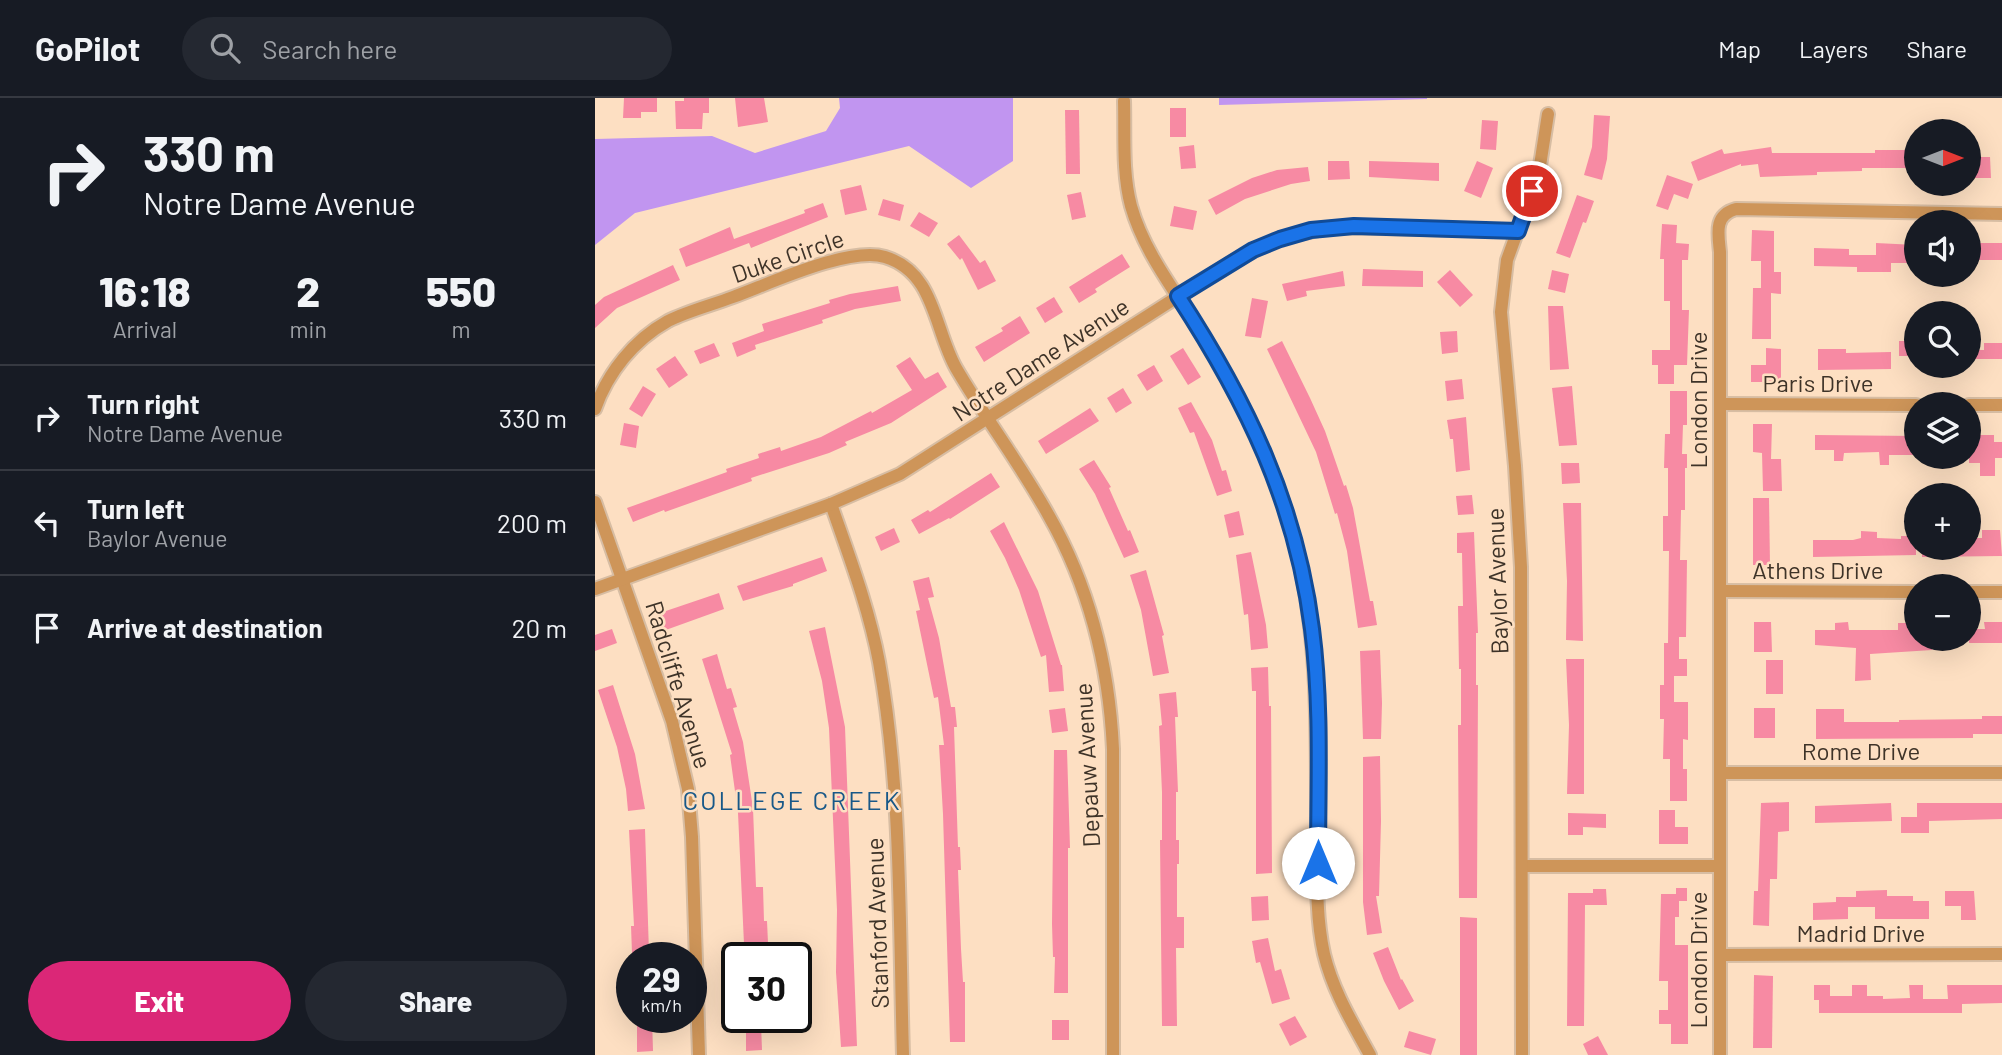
<!DOCTYPE html>
<html lang="en">
<head>
<meta charset="utf-8">
<style>
	:root { --surface:#171b24; --page:#242831; --text:#f1f3f6; --muted:#9ea1a6; --line:#363941; --accent:#db2777 }
	body { margin:0; font-family:Barlow,sans-serif; background:var(--page); color:var(--text); height:100vh; display:flex; flex-direction:column; font-size:26px; white-space:nowrap }
	* { box-sizing:border-box; margin:0 }
	p { font-size:23px; color:var(--muted) }
	.icon { flex:none; width:38px; height:38px; fill:none; stroke:currentColor; stroke-width:2; stroke-linecap:round; stroke-linejoin:round }
	.map { position:relative; flex:1; overflow:hidden }
	.sheet { display:flex; flex-direction:column; background:var(--surface); width:595px }
	.sheet>* { flex:none }
	.top-card { background:#171b24; color:var(--text); overflow:hidden }
	.needle { width:46px; rotate:90deg }
	.fabs { position:absolute; left:1309px; top:21px; display:grid; gap:14px }
	.fabs a { display:grid; place-items:center; width:77px; height:77px; border-radius:50%; background:var(--surface); box-shadow:0 7px 28px #0002; font-size:35px }
	.speed { position:absolute; left:21px; top:844px; display:flex; gap:14px; font-size:35px; font-weight:700; text-align:center }
	.speed>* { display:grid; place-content:center; width:91px; height:91px; border-radius:50%; background:var(--surface); box-shadow:0 7px 28px #0002; line-height:1 }
	.speed small { font-size:18px; font-weight:400 }
	.speed .limit { border:4px solid #111; border-radius:10px; background:#fff; color:#111 }
	.pin { position:absolute; display:grid; place-items:center; width:60px; height:60px; color:#fff; margin:-30px; border:4px solid #fff; border-radius:50%; box-shadow:0 2px 7px #0007 }
	.me { position:absolute; width:77px; margin:-38px; rotate:0deg; stroke-linejoin:round; filter:drop-shadow(0 0 5px #0008) }
	.turn { display:flex; align-items:center; gap:24px; height:147px; padding:0 28px; font-size:32px }
	.turn .icon { width:91px; height:91px; stroke-width:2.5 }
	.turn b { display:block; font-size:49px; line-height:60px }
	.eta { display:flex; justify-content:space-evenly; align-items:center; height:119px; text-align:center }
	.eta b { font-size:42px; font-weight:800; line-height:49px }
	.primary-button { display:flex; gap:14px; margin-top:auto; padding:14px 28px }
	.primary-button a { flex:1; height:80px; border-radius:42px; background:var(--accent); color:#fff; font-size:28px; font-weight:800; line-height:80px; text-align:center }
	.primary-button a+a { background:var(--page); color:var(--text) }
	ul { padding:0; list-style:none }
	li { display:flex; align-items:center; gap:21px; height:105px; padding:0 28px; border-top:2px solid var(--line) }
	li div { flex:1 }
	li b { display:block; font-size:26px }
	li em { font-style:normal }
	header { display:flex; align-items:center; gap:42px; box-sizing:border-box; height:98px; padding:0 35px; background:var(--surface); border-bottom:2px solid var(--line) }
	header strong { font-size:33px }
	nav { display:flex; gap:38px; margin-inline-start:auto; font-size:24px }
	.search { width:490px; height:63px; background:var(--page); display:flex; align-items:center; gap:18px; box-sizing:border-box; padding:0 24px; border-radius:38px; color:var(--muted); font-size:26px }
	main { display:flex; flex:1; min-height:0 }
	.map>svg:first-child { display:block }
	.forest { fill:#c195f0 }
	.building { fill:#f78aa3 }
	.lines { fill:none; stroke-linecap:round; stroke-linejoin:round }
	.minor-casing { stroke:#d7bda3; stroke-width:16 }
	.minor { stroke:#ce9559; stroke-width:12 }
	.route-casing { stroke:#114b97; stroke-width:18 }
	.route { stroke:#1a73e8; stroke-width:12 }
	.labels { text-anchor:middle; stroke-width:5; stroke-linejoin:round; paint-order:stroke }
	.street-label { font-size:24px; fill:#3e3328; stroke:#fddfc2 }
	.neighbourhood-label { font-size:26px; letter-spacing:2px; fill:#185888; stroke:#fddfc2 }
</style>
</head>
<body>
<header>
<strong>GoPilot</strong>
<div class="search"><svg class="icon" aria-label="search" viewBox="0 0 24 24"><circle cx="10" cy="10" r="6"/><path d="M15 15l6 6"/></svg>Search here</div>
<nav><a>Map</a><a>Layers</a><a>Share</a></nav>
</header>
<main>
<section class="sheet">
<div class="top-card">
<div class="turn"><svg class="icon" aria-label="right" viewBox="0 0 24 24"><path d="M7 20v-9h11M14 6l5 5-5 5"/></svg><div><b>330 m</b>Notre Dame Avenue</div></div>
</div>
<div class="eta">
<div><b>16:18</b><p>Arrival</p></div>
<div><b>2</b><p>min</p></div>
<div><b>550</b><p>m</p></div>
</div>
<ul>
<li><svg class="icon" aria-label="right" viewBox="0 0 24 24"><path d="M7 20v-9h11M14 6l5 5-5 5"/></svg><div><b>Turn right</b><p>Notre Dame Avenue</p></div><em>330 m</em></li>
<li><svg class="icon" aria-label="left" viewBox="0 0 24 24"><path d="M17 20v-9H6M10 6l-5 5 5 5"/></svg><div><b>Turn left</b><p>Baylor Avenue</p></div><em>200 m</em></li>
<li><svg class="icon" aria-label="arrive" viewBox="0 0 24 24"><path d="M6 21V4h12l-3 4 3 4H6"/></svg><div><b>Arrive at destination</b></div><em>20 m</em></li>
</ul>
<div class="primary-button"><a>Exit</a><a>Share</a></div>
</section>
<div class="map">
<svg width="1407" height="957" viewBox="0 0 1407 957">
	<rect width="100%" height="100%" fill="#fddfc2"/>
	<g class="forest">
		<polygon points="244,0 418,0 418,63 376,90 314,48 40,115 0,147 0,41 117,38 160,55 231,33 245,10"/>
		<polygon points="624,0 832,0 832,1 624,7"/>
	</g>
	<g class="building">
		<polygon points="29,0 62,0 62,14 46,14 46,20 28,20"/>
		<polygon points="89,0 114,0 114,15 108,15 107,31 81,31 80,3 89,3"/>
		<polygon points="140,0 169,0 173,24 143,29"/>
		<rect x="575" y="10" width="16" height="29"/>
		<polygon points="470,12 484,12 485,76 471,76"/>
		<polygon points="999,17 1015,18 1012,61 1007,82 989,77 997,49"/>
		<polygon points="887,22 903,23 901,52 885,51"/>
		<polygon points="599,47 601,70 586,71 584,49"/>
		<polygon points="1176,49 1177,55 1280,55 1280,52 1314,52 1314,70 1267,70 1267,73 1222,74 1222,77 1165,79 1163,66 1146,68 1146,66 1103,83 1096,64 1127,51 1129,56"/>
		<polygon points="1374,59 1395,59 1396,80 1374,80"/>
		<polygon points="733,63 754,63 755,81 733,82"/>
		<polygon points="774,63 844,65 844,83 774,79"/>
		<polygon points="882,63 898,70 886,100 869,93"/>
		<polygon points="713,69 715,83 696,86 650,101 621,117 613,102 657,80 682,72"/>
		<polygon points="1072,77 1098,86 1093,101 1079,96 1073,112 1061,108"/>
		<polygon points="266,87 272,112 250,117 245,92"/>
		<polygon points="486,94 491,119 477,122 472,97"/>
		<polygon points="982,97 999,103 991,125 988,124 975,160 961,155"/>
		<polygon points="288,101 309,107 305,123 283,117"/>
		<polygon points="228,105 233,119 156,150 154,145 91,169 84,151 135,129 139,141 210,115 209,112"/>
		<polygon points="579,108 602,113 598,132 575,128"/>
		<polygon points="324,114 343,125 334,139 315,128"/>
		<polygon points="1067,126 1082,127 1081,145 1094,146 1093,162 1087,162 1087,212 1094,212 1092,267 1079,267 1079,286 1063,286 1063,267 1057,267 1057,252 1075,252 1075,203 1069,203 1069,161 1065,161"/>
		<polygon points="1157,132 1179,133 1179,174 1186,174 1186,196 1176,195 1176,241 1157,241 1158,190 1166,190 1166,163 1156,163"/>
		<polygon points="364,137 385,165 390,162 401,183 383,192 367,160 365,162 352,146"/>
		<polygon points="1281,145 1321,147 1321,165 1296,165 1296,174 1262,174 1262,169 1219,168 1219,150 1254,151 1254,157 1281,157"/>
		<rect x="1374" y="145" width="33" height="17"/>
		<polygon points="527,156 535,169 500,191 502,194 484,205 474,189"/>
		<polygon points="78,167 85,182 22,210 0,230 0,207 9,199"/>
		<polygon points="768,171 828,173 828,189 767,188"/>
		<polygon points="855,172 878,197 865,209 842,184"/>
		<polygon points="957,172 974,176 970,195 953,191"/>
		<polygon points="748,173 750,188 711,193 712,198 692,203 687,186"/>
		<polygon points="303,188 306,203 260,211 227,222 228,225 160,247 161,251 142,259 137,245 169,233 167,226 235,205 234,202 255,196"/>
		<polygon points="459,199 468,214 450,225 441,210"/>
		<polygon points="657,200 673,203 666,240 650,238"/>
		<polygon points="953,208 968,208 974,271 955,272"/>
		<polygon points="425,218 435,235 389,264 380,249 408,233 406,230"/>
		<polygon points="862,233 863,254 847,256 845,234"/>
		<polygon points="687,243 715,300 730,333 749,388 751,387 758,410 775,503 778,503 782,527 763,530 752,453 742,415 740,416 721,354 672,251"/>
		<rect x="1304" y="243" width="17" height="15"/>
		<polygon points="119,245 125,258 105,266 99,253"/>
		<polygon points="1389,245 1407,245 1407,261 1374,261 1374,252 1389,252"/>
		<polygon points="588,250 606,279 593,287 575,258"/>
		<polygon points="1171,250 1186,251 1186,284 1156,284 1156,267 1171,267"/>
		<polygon points="1223,251 1251,251 1251,255 1296,254 1296,271 1223,272"/>
		<polygon points="80,258 93,277 74,290 61,271"/>
		<polygon points="315,259 330,281 343,274 352,289 296,325 250,344 252,347 234,355 156,380 157,383 70,414 69,412 38,424 32,410 132,374 131,371 164,360 163,356 185,349 186,353 226,339 276,313 277,315 317,292 301,268"/>
		<polygon points="559,267 568,283 552,293 542,277"/>
		<polygon points="867,281 869,301 852,303 850,283"/>
		<polygon points="48,288 61,296 47,319 34,311"/>
		<polygon points="977,288 982,347 964,348 957,290"/>
		<polygon points="528,290 537,305 521,315 512,300"/>
		<polygon points="1075,293 1092,293 1092,327 1088,327 1087,356 1092,356 1092,370 1090,370 1090,412 1086,412 1085,462 1092,462 1091,539 1084,539 1084,561 1092,561 1092,578 1079,578 1079,604 1093,604 1093,642 1088,641 1088,671 1092,671 1092,703 1075,703 1075,661 1068,661 1069,621 1065,621 1065,587 1069,587 1069,545 1073,545 1074,453 1068,453 1068,418 1073,418 1073,370 1069,370 1070,336 1075,336"/>
		<polygon points="596,304 617,342 627,373 631,372 637,393 622,398 599,334 595,335 583,310"/>
		<polygon points="495,310 504,323 451,356 443,343"/>
		<polygon points="871,319 875,372 861,374 858,341 855,341 852,322"/>
		<polygon points="29,325 44,328 41,350 25,347"/>
		<polygon points="1158,326 1177,326 1176,361 1186,361 1187,393 1168,393 1167,355 1158,354"/>
		<polygon points="1220,337 1321,338 1321,357 1294,357 1294,367 1285,367 1284,354 1249,355 1248,363 1239,363 1239,352 1220,352"/>
		<polygon points="1374,337 1399,337 1399,344 1407,344 1407,360 1400,360 1400,378 1385,378 1385,365 1374,365"/>
		<polygon points="499,362 516,389 514,390 533,433 535,432 544,454 529,460 500,396 484,371"/>
		<polygon points="966,365 984,365 985,385 967,386"/>
		<polygon points="396,375 405,389 355,421 354,420 324,436 316,422 333,412 335,414"/>
		<polygon points="877,397 879,416 863,417 861,398"/>
		<polygon points="1158,400 1174,400 1175,467 1158,467"/>
		<polygon points="968,405 986,405 988,543 971,542 972,483"/>
		<polygon points="644,413 649,437 634,440 629,417"/>
		<polygon points="409,424 443,493 466,567 467,567 469,593 454,594 451,557 446,559 424,492 410,460 395,433"/>
		<polygon points="299,430 305,444 286,453 280,439"/>
		<polygon points="1387,432 1405,432 1407,458 1327,459 1327,450 1374,450 1374,440 1387,440"/>
		<polygon points="1266,433 1282,434 1282,440 1306,441 1306,438 1321,438 1321,457 1218,459 1218,442 1258,442 1266,440"/>
		<polygon points="879,434 883,535 881,535 881,587 883,587 882,800 864,800 863,627 866,627 866,571 864,571 863,508 868,508 867,455 862,455 862,435"/>
		<polygon points="656,454 671,527 673,550 656,552 653,516 649,517 641,457"/>
		<polygon points="227,459 232,473 198,486 198,488 148,503 142,488"/>
		<polygon points="551,472 569,537 567,538 574,575 558,578 546,512 535,477"/>
		<polygon points="334,479 339,499 333,500 344,540 356,609 360,609 362,629 359,629 363,749 365,749 366,772 363,772 366,851 368,884 370,884 370,944 355,944 348,716 344,647 349,647 343,599 339,600 321,513 325,512 318,483"/>
		<polygon points="124,495 129,511 68,533 62,516"/>
		<polygon points="1159,524 1176,524 1177,554 1159,554"/>
		<polygon points="1253,524 1254,532 1303,532 1303,525 1318,525 1318,537 1321,537 1321,541 1337,541 1337,552 1275,556 1276,582 1260,583 1261,550 1220,547 1220,532 1240,532 1240,525"/>
		<polygon points="1389,524 1407,524 1407,545 1374,545 1374,531 1390,531"/>
		<polygon points="230,529 250,629 262,948 246,949 241,874 242,812 234,630 227,583 214,533"/>
		<polygon points="17,531 22,545 0,553 0,537"/>
		<polygon points="785,552 787,605 786,641 768,641 765,553"/>
		<polygon points="122,556 132,591 136,590 142,609 138,610 148,644 158,710 161,789 168,789 169,823 172,823 173,845 149,846 143,715 135,657 137,656 107,561"/>
		<polygon points="971,561 989,561 989,696 972,696 974,627"/>
		<rect x="1171" y="562" width="17" height="34"/>
		<polygon points="673,569 674,608 676,608 677,775 661,776 661,593 657,593 656,570"/>
		<polygon points="18,587 40,656 50,711 33,713 31,691 22,649 3,592"/>
		<polygon points="581,594 583,619 580,619 583,694 581,694 581,742 584,742 584,766 582,766 582,819 589,819 589,850 581,850 582,928 567,928 565,742 567,742 567,694 564,628 567,627 564,596"/>
		<polygon points="470,610 473,633 457,635 454,612"/>
		<rect x="1159" y="610" width="21" height="30"/>
		<polygon points="1221,611 1249,611 1249,624 1304,624 1304,622 1387,621 1387,618 1407,618 1407,636 1378,636 1378,640 1221,641"/>
		<polygon points="459,652 472,652 475,750 473,750 473,895 459,895 460,859 458,859 457,826"/>
		<polygon points="785,658 786,723 784,798 781,798 787,835 772,837 768,804 768,659"/>
		<polygon points="1194,704 1194,733 1183,734 1182,781 1175,781 1174,828 1158,827 1159,793 1163,793 1166,705"/>
		<polygon points="1296,705 1297,723 1220,725 1220,708"/>
		<polygon points="1322,705 1407,705 1407,721 1334,723 1334,735 1306,735 1306,719 1322,719"/>
		<polygon points="1064,712 1080,712 1080,729 1093,729 1093,746 1064,746"/>
		<polygon points="973,715 1011,716 1011,730 988,729 988,737 973,737"/>
		<polygon points="50,731 54,855 37,855 36,828 39,828 34,732"/>
		<polygon points="1081,790 1092,790 1092,803 1084,803 1084,819 1080,819 1080,847 1093,847 1093,946 1076,946 1076,926 1064,926 1064,912 1073,912 1073,883 1064,883 1066,796 1081,796"/>
		<polygon points="998,791 1011,791 1012,807 990,807 989,928 972,928 973,795 998,795"/>
		<polygon points="1292,792 1292,798 1318,798 1318,803 1334,803 1334,821 1280,821 1280,809 1253,809 1253,821 1218,822 1218,805 1241,804 1241,799 1261,799 1261,793"/>
		<polygon points="1350,793 1379,793 1381,822 1366,822 1366,808 1350,808"/>
		<polygon points="673,798 674,822 657,823 656,799"/>
		<polygon points="865,819 882,820 882,957 865,957"/>
		<polygon points="673,840 680,873 686,871 695,901 677,906 665,864 661,865 657,843"/>
		<polygon points="793,849 806,882 807,881 819,903 804,912 789,883 778,855"/>
		<polygon points="1159,877 1178,878 1177,950 1158,950"/>
		<polygon points="1219,887 1235,887 1235,898 1257,898 1257,887 1272,887 1272,898 1288,898 1288,901 1315,900 1314,887 1328,887 1328,901 1353,901 1352,887 1407,887 1407,905 1367,906 1367,915 1224,915 1224,902 1219,902"/>
		<polygon points="700,918 712,939 695,948 684,926"/>
		<polygon points="42,919 57,919 58,953 42,954"/>
		<rect x="457" y="922" width="17" height="20"/>
		<polygon points="151,926 166,926 167,952 151,953"/>
		<polygon points="814,933 841,941 836,957 809,949"/>
		<polygon points="1003,938 1013,957 993,957 988,946"/>
	</g>
	<g class="lines">
		<g class="minor-casing">
			<g id="minor">
				<path d="M529,3C530,38 527,74 536,108C549,154 580,193 605,233C646,300 681,369 700,445C723,536 722,626 722,719C723,764 719,811 729,856C738,893 757,924 775,957"/>
				<polyline points="1125,306 1321,307"/>
				<polyline points="1374,307 1407,307"/>
				<path d="M0,311C13,274 39,242 73,223C93,213 117,207 138,199C174,186 254,148 290,159C340,174 339,231 361,270C390,320 426,367 454,418C495,490 514,569 518,651V957"/>
				<polyline points="0,404 77,623 93,691 97,739 104,957"/>
				<path d="M236,406C254,458 274,510 284,564C307,692 304,827 308,957"/>
				<polyline points="0,491 236,406 305,376 637,164 685,140 739,129 923,133"/>
				<polyline points="1125,493 1321,494"/>
				<polyline points="1374,494 1407,494"/>
				<polyline points="1125,675 1407,675"/>
				<polyline points="928,768 1125,768"/>
				<polyline points="1125,857 1407,856"/>
				<polyline points="927,957 926,469 920,368 906,214 912,162 944,74 953,16"/>
				<path d="M1125,957V154C1123,135 1119,117 1141,111L1407,116"/>
			</g>
		</g>
		<use href="#minor" class="minor"/>
	</g>
	<g class="lines">
		<g class="route-casing">
			<path id="route" d="M723,765C723,688 727,608 717,531C701,405 652,304 583,198L658,152L685,141L716,132L759,128L923,133L937,93"/>
		</g>
		<use href="#route" class="route"/>
	</g>
	<g class="labels">
		<g class="street-label">
			<text transform="translate(193 159) rotate(-19)" y="8">Duke Circle</text>
			<text transform="translate(446 262) rotate(-33)" y="8">Notre Dame Avenue</text>
			<text x="1223" y="294">Paris Drive</text>
			<text transform="translate(1104 302) rotate(-90)" y="8">London Drive</text>
			<text x="1223" y="481">Athens Drive</text>
			<text transform="translate(903 483) rotate(-92)" y="8">Baylor Avenue</text>
			<text transform="translate(83 587) rotate(73)" y="8">Radcliffe Avenue</text>
			<text x="1266" y="662">Rome Drive</text>
			<text transform="translate(493 667) rotate(-93)" y="8">Depauw Avenue</text>
			<text transform="translate(283 825) rotate(-92)" y="8">Stanford Avenue</text>
			<text x="1266" y="844">Madrid Drive</text>
			<text transform="translate(1104 862) rotate(-90)" y="8">London Drive</text>
		</g>
		<g class="neighbourhood-label">
			<text x="197" y="712">COLLEGE CREEK</text>
		</g>
	</g>
</svg>
<div class="fabs">
<a><svg class="needle" viewBox="-14 -14 28 28"><path d="M0-13l5 13h-10z" fill="#e53935"/><path d="M0 13l5-13h-10z" fill="#9ea1a6"/></svg></a>
<a><svg class="icon" aria-label="sound" viewBox="0 0 24 24"><path d="M4 9h4l5-4v14l-5-4H4zM17 9q2 3 0 6"/></svg></a>
<a><svg class="icon" aria-label="search" viewBox="0 0 24 24"><circle cx="10" cy="10" r="6"/><path d="M15 15l6 6"/></svg></a>
<a><svg class="icon" aria-label="layers" viewBox="0 0 24 24"><path d="M12 4l9 5-9 5-9-5zM3 14l9 5 9-5"/></svg></a>
<a>+</a>
<a>−</a>
</div>
<div class="speed"><div>29<small>km/h</small></div><div class="limit">30</div></div>
<div class="pin" style="left:937px;top:93px;background:#d93025"><svg class="icon" aria-label="arrive" viewBox="0 0 24 24"><path d="M6 21V4h12l-3 4 3 4H6"/></svg></div>
<svg class="me" style="left:723px;top:765px" viewBox="-20 -20 40 40"><circle r="19" fill="#fff"/><path d="M0-13L10 11 0 6-10 11z" fill="#1a73e8"/></svg>
</div>
</main>
</body>
</html>
